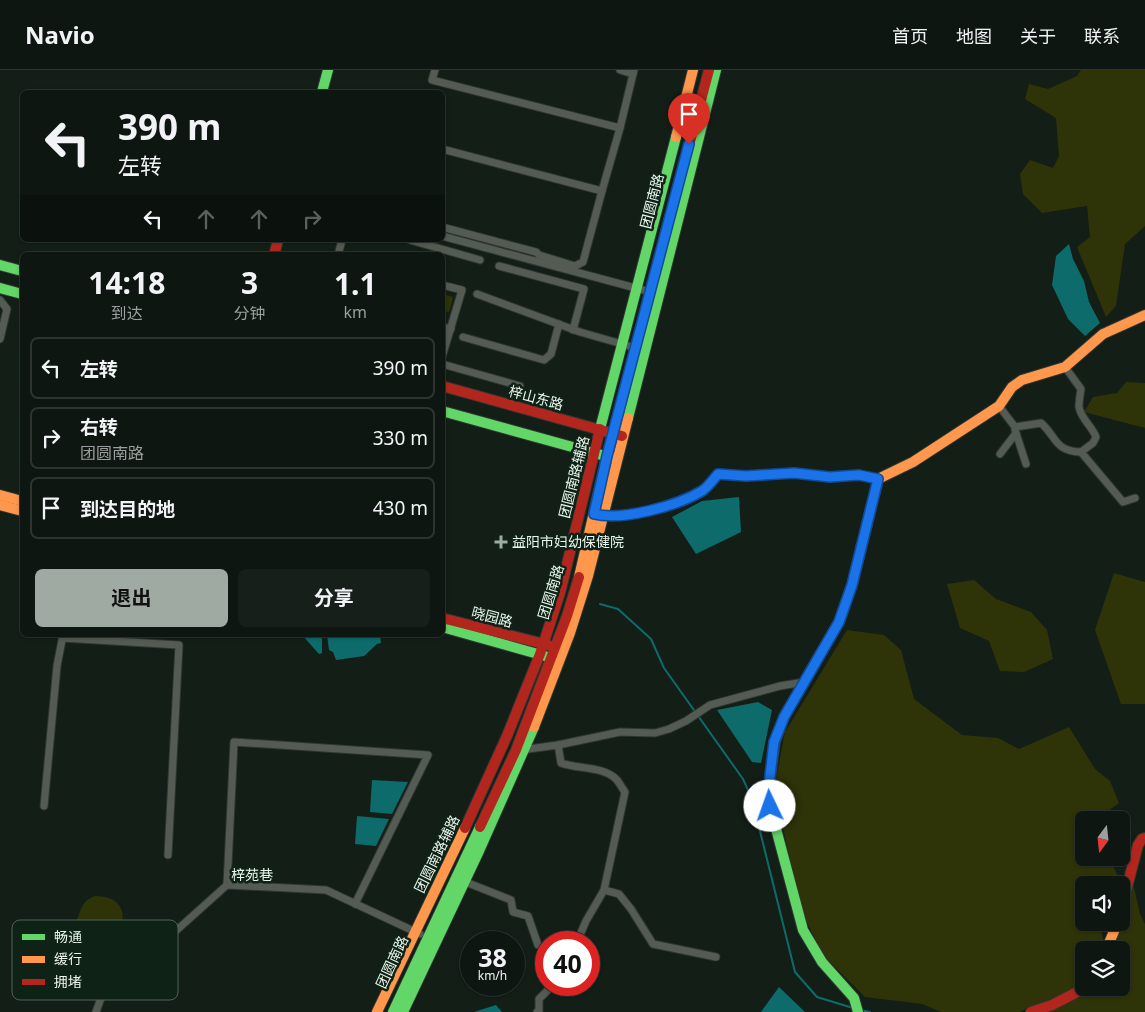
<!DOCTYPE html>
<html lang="zh">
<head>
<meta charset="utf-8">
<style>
	:root { --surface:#0e1611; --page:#171f1a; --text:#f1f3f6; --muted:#9b9f9f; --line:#2e3531; --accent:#9faaa2 }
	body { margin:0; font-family:"Noto Sans","Noto Sans SC",sans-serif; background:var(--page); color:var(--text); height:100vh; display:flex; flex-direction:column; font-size:19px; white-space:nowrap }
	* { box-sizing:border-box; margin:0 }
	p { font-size:16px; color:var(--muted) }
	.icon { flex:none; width:28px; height:28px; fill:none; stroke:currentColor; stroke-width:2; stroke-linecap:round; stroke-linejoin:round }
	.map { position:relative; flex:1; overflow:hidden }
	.panel { position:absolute; left:20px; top:182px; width:425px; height:385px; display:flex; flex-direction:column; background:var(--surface); border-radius:8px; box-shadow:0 1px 4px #0004,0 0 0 1px var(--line) }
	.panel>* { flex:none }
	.top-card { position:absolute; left:20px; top:20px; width:425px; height:152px; border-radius:8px; box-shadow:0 1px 4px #0004,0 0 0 1px var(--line); background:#0e1611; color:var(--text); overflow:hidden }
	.needle { width:32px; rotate:195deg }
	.tools { position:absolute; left:1075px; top:741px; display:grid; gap:10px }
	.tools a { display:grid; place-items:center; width:55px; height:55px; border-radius:8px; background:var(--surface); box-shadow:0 1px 4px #0004,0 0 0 1px var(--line); font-size:25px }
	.speed { position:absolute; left:460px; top:861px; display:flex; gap:10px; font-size:25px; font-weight:700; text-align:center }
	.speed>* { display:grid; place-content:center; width:65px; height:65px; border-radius:50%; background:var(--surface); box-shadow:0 1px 4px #0004,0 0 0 1px var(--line); line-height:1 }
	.speed small { font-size:12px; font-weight:400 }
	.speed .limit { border:8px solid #d22; background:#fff; color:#111 }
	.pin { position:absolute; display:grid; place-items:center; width:42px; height:42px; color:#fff; margin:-51px -21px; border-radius:50% 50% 50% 0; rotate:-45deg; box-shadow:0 0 5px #0007 }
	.pin .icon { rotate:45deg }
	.me { position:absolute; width:55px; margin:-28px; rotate:357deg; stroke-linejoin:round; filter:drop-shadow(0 0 4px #0008) }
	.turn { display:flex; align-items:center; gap:18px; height:105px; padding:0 15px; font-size:22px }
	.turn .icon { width:65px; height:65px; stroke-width:2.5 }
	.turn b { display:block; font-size:35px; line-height:42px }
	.lanes { display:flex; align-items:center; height:48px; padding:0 15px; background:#0003; justify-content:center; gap:25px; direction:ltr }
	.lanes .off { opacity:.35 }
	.eta { display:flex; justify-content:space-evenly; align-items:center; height:85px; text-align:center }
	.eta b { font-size:30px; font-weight:700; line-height:35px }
	.primary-button { display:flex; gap:10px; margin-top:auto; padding:10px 15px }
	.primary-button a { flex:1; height:58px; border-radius:8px; background:var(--accent); color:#111; font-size:20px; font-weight:700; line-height:58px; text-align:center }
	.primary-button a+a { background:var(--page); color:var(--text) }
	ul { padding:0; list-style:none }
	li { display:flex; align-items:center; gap:15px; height:62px; margin:0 10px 8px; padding:0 5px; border:2px solid var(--line); border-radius:8px }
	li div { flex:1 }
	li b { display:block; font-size:19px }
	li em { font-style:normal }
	header { display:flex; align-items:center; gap:30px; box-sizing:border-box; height:70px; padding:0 25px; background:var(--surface); border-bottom:1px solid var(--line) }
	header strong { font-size:24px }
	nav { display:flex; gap:28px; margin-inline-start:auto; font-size:18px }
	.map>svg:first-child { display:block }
	.green { fill:#2f3308 }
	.water { fill:#0d6b6b }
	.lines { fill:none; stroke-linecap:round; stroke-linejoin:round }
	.stream { stroke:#0d6b6b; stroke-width:2 }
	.street-casing { stroke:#2e3732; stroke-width:9 }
	.fast-casing { stroke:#2e3732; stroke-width:12 }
	.slow-casing { stroke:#2e3732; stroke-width:12 }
	.jam-casing { stroke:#2e3732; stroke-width:12 }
	.street { stroke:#545b52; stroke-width:7 }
	.fast { stroke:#63d668; stroke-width:10 }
	.slow { stroke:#ff974d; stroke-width:10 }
	.jam { stroke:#b3261e; stroke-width:10 }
	.route-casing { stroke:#114b97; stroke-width:12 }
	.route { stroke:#1a73e8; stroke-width:9 }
	.poi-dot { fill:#9faaa2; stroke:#0f2216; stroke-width:2 }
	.labels { text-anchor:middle; stroke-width:5; stroke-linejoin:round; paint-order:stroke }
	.street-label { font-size:14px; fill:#eaf6ed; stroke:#0f2216 }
	.poi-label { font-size:14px; fill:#eaf6ed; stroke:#0f2216; text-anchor:start }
	.key { fill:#0f2216; stroke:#516256; stroke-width:1 }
	.key-label { font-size:14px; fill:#eaf6ed }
</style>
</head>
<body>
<header>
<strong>Navio</strong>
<nav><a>首页</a><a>地图</a><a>关于</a><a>联系</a></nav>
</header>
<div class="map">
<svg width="1145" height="942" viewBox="0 0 1145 942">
	<rect width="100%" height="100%" fill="#131e17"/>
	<g class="green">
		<polygon points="1081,0 1145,0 1145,156 1125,174 1116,236 1106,247 1077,177 1090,167 1087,136 1042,143 1023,124 1020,104 1030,90 1053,98 1059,86 1056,48 1025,29 1029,14 1048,19 1077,6"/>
		<polygon points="443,224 453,227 449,242 443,241"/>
		<polygon points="1126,312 1145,313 1145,358 1084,342 1093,327 1117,323"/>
		<polygon points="1114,503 1145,512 1145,634 1121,634 1095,560"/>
		<polygon points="974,510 996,529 1031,542 1047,560 1053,589 1024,602 1000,601 989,571 960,558 947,514"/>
		<path d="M847,560L884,565L901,580L914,629L962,665L998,668L1019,679L1069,657L1095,699L1110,711L1119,733L1096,750H1084V788H1111L1112,794L1121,812L1120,815H1084V852L1099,853L1104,873L1101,880H1084V911C1067,929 1040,929 1020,942H941L922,934L865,927L824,886L803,845L774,719L785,662Z"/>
		<polygon points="1133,813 1140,844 1145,854 1145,942 1043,942 1089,921 1091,918 1121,918 1121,880 1110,880 1121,859"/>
		<path d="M95,826C106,826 117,829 121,839C126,848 119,860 116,868C109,889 102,918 74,899C69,896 68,892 67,886C67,877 79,842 83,835C86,830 90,828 95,826Z"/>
	</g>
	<g class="water">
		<polygon points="1069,174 1073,189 1084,211 1089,232 1100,253 1085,266 1068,249 1052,215 1056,186"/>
		<polygon points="739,427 741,462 696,484 672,447 702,431"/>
		<polygon points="302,565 322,565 322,583 319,584"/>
		<polygon points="327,565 380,565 381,573 377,574 364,586 336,590 333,582 329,580"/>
		<polygon points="758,632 772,640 761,693 752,692 717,640"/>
		<polygon points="372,710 408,712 392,744 370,742"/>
		<polygon points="357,746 389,749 376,776 355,774"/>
		<polygon points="779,917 805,942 761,942"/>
		<polygon points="496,935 502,942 474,942"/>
	</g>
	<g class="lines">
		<g class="stream">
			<polyline points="600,534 618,539 651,569 664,598 743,709 752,729 795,902 817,927 853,938"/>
			<polyline points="860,940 870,942"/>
		</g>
		<g class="street-casing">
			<g id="street">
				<polyline points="435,0 432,10 620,58 634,0"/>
				<polyline points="620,0 633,4"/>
				<polyline points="442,79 602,121 620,58"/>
				<polyline points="442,157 536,182 539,185 575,196 583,192 602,121"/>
				<polyline points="442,166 643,220"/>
				<polyline points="410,170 480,190"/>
				<polyline points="338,185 342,170"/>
				<polyline points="499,196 584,219 573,260"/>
				<polyline points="442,215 462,220 442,287"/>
				<polyline points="477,224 580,262 629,276"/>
				<polyline points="0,230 7,239 0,269"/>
				<polyline points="442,257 451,259"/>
				<polyline points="463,267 544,290 551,284 559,254"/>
				<polyline points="442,294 520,316"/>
				<path d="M1065,297L1081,319C1080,325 1079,331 1079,337C1081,349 1092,356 1096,367L1093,373L1081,382L1123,432L1135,428"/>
				<path d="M999,336L1015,357L1041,353C1057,367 1054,381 1081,382"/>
				<polyline points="1016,363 1026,394"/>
				<polyline points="1000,384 1016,363 1015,360"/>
				<path d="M601,446L606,447C636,443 682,440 705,418C710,414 714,409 718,404L746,406L795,403L830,407L859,405L878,409"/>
				<polyline points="63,568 179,575 168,785"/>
				<path d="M558,675L561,693C576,699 603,696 616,709C619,712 622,718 625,722L604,820L586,851L577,872"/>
				<polyline points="521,680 558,675 620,662 655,663 669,659 686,651 710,635 780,616 804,612"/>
				<polyline points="44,736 57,596 63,565"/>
				<polyline points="463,811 511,830 513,842 528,846 538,875"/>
				<polyline points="227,815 234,672 428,685 355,834"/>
				<polyline points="604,820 619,824 631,839 653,874 716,887"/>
				<polyline points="96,942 101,928 227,815 326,820 420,864"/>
				<polyline points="537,942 539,941 539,929 553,915"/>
			</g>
		</g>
		<g class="fast-casing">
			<g id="fast">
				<polyline points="322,22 328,0"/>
				<polyline points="0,195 22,201"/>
				<polyline points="0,218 22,224"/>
				<polyline points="442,341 616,389"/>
				<polyline points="628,348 716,0"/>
				<polyline points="600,359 676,67"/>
				<polyline points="442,557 545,586"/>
				<polyline points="771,740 803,860 822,892 854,928 858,942"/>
				<polyline points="393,942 480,757"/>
				<polyline points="403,942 479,781 534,657"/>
			</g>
		</g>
		<g class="slow-casing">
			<g id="slow">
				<polyline points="676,67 693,0"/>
				<polyline points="877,414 878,409 913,392 999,336 1012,317 1022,310 1065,297 1103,264 1145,245"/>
				<polyline points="0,425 22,431"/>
				<polyline points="0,435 22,441"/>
				<polyline points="579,507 607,386 660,185"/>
				<polyline points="534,657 570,563 588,506 628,348"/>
				<polyline points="1106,880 1118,852"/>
				<polyline points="377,942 465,758"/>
			</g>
		</g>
		<g class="jam-casing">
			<g id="jam">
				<polyline points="274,185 278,170"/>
				<polyline points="660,185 709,0"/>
				<polyline points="442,316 622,366"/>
				<polyline points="442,548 548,575"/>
				<polyline points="771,740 768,723 775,672 784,647 839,552 852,515 877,414"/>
				<polyline points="480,757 516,680 567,546 579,507"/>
				<polyline points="465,758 507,666 540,584 560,523 600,359"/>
				<polyline points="1121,840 1138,775 1142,769 1145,768"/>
				<polyline points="1031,942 1052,935 1085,918"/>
			</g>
		</g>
		<use href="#street" class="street"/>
		<use href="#fast" class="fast"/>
		<use href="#slow" class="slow"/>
		<use href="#jam" class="jam"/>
	</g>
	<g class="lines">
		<g class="route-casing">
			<path id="route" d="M689,74L607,386L594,444C622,451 677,436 702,421C708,417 713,410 718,404L746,406L794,403L830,407L859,405L878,409L852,515L839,552L784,647L774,672L768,723L770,736"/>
		</g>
		<use href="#route" class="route"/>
	</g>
	<path class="poi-dot" d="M498.5 464.5h5v5h5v5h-5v5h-5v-5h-5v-5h5z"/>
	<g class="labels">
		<g class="street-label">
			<text transform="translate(652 131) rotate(-76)" y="5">团圆南路</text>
			<text transform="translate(536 328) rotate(15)" y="5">梓山东路</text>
			<text transform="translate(574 407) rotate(-76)" y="5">团圆南路辅路</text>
			<text transform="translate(551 522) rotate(-73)" y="5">团圆南路</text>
			<text transform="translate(492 547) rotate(15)" y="5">晓园路</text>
			<text transform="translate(437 784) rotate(-64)" y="5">团圆南路辅路</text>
			<text x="252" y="810">梓苑巷</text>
			<text transform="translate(392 892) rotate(-65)" y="5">团圆南路</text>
		</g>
		<g class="poi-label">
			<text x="512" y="477">益阳市妇幼保健院</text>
		</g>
	</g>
	<rect x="12" y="850" width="166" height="80" rx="8" class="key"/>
	<rect x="22" y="864" width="23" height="6" fill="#63d668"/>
	<rect x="22" y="886" width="23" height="7" fill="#ff974d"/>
	<rect x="22" y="909" width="23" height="6" fill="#b3261e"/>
	<g class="key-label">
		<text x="54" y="872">畅通</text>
		<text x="54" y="894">缓行</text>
		<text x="54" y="917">拥堵</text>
	</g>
</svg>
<div class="tools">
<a><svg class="needle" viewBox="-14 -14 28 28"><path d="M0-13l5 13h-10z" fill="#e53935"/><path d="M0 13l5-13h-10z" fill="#9b9f9f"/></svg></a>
<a><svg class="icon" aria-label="sound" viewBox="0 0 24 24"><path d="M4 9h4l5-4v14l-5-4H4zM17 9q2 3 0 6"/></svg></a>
<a><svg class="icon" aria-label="layers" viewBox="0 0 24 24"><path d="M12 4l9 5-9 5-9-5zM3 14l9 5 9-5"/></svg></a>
</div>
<div class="speed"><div>38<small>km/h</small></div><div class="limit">40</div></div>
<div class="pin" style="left:689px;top:74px;background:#d93025"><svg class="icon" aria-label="arrive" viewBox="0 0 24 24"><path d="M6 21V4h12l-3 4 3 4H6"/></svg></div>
<svg class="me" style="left:770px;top:736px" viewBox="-20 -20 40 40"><circle r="19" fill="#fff"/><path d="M0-13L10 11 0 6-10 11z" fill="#1a73e8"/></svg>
<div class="top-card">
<div class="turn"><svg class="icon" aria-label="left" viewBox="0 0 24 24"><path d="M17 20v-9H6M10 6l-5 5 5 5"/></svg><div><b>390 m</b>左转</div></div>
<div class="lanes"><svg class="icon" aria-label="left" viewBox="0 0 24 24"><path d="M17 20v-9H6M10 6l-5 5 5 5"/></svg><svg class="icon off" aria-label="ahead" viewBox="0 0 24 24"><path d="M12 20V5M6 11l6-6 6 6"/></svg><svg class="icon off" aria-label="ahead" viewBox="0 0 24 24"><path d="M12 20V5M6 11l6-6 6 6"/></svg><svg class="icon off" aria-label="right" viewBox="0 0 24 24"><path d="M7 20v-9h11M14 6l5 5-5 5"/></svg></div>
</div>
<section class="panel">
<div class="eta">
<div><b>14:18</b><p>到达</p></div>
<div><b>3</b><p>分钟</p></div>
<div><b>1.1</b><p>km</p></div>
</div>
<ul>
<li><svg class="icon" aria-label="left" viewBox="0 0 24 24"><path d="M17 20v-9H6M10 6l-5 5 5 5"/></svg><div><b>左转</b></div><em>390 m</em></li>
<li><svg class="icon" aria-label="right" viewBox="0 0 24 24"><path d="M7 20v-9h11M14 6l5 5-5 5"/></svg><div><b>右转</b><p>团圆南路</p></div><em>330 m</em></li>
<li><svg class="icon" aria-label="arrive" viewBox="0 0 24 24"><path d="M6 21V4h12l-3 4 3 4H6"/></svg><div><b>到达目的地</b></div><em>430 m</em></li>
</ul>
<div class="primary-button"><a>退出</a><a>分享</a></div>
</section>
</div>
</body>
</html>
